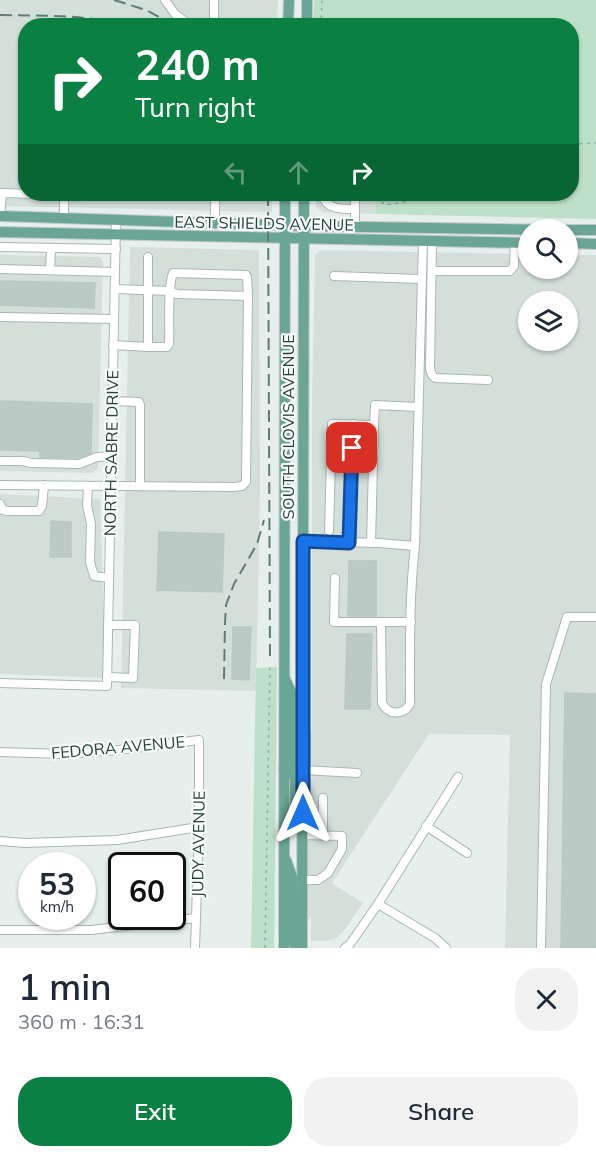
<!DOCTYPE html>
<html lang="en">
<head>
<meta charset="utf-8">
<style>
	:root { --surface:#fff; --page:#f2f2f3; --text:#1f2937; --muted:#747a83; --accent:#0b8043 }
	body { margin:0; font-family:Mulish,sans-serif; background:var(--page); color:var(--text); height:100vh; display:flex; flex-direction:column; font-size:22px; white-space:nowrap }
	* { box-sizing:border-box; margin:0 }
	p { font-size:20px; color:var(--muted) }
	.icon { flex:none; width:33px; height:33px; fill:none; stroke:currentColor; stroke-width:2; stroke-linecap:round; stroke-linejoin:round }
	.map { position:relative; height:948px; overflow:hidden }
	.side { display:flex; flex-direction:column; background:var(--surface); flex:1 }
	.side>* { flex:none }
	.top-card { position:absolute; left:18px; top:18px; width:561px; height:183px; border-radius:24px; box-shadow:0 2px 4px #0004; background:#0b8043; color:#fff; overflow:hidden }
	.controls { position:absolute; left:518px; top:219px; display:grid; gap:12px }
	.controls a { display:grid; place-items:center; width:60px; height:60px; border-radius:50%; background:var(--surface); box-shadow:0 2px 4px #0004; font-size:30px }
	.speed { position:absolute; left:18px; top:852px; display:flex; gap:12px; font-size:30px; font-weight:700; text-align:center }
	.speed>* { display:grid; place-content:center; width:78px; height:78px; border-radius:50%; background:var(--surface); box-shadow:0 2px 4px #0004; line-height:1 }
	.speed small { font-size:15px; font-weight:400 }
	.speed .limit { border:3px solid #111; border-radius:9px; background:#fff; color:#111 }
	.pin { position:absolute; display:grid; place-items:center; width:51px; height:51px; color:#fff; margin:-26px; border-radius:12px; box-shadow:0 3px 9px #0006 }
	.me { position:absolute; width:66px; margin:-33px; rotate:0deg; stroke-linejoin:round; filter:drop-shadow(0 0 4px #0008) }
	.turn { display:flex; align-items:center; gap:21px; height:126px; padding:0 18px; font-size:27px }
	.turn .icon { width:78px; height:78px; stroke-width:2.5 }
	.turn b { display:block; font-size:42px; line-height:51px }
	.lanes { display:flex; align-items:center; height:57px; padding:0 18px; background:#0003; justify-content:center; gap:30px; direction:ltr }
	.lanes .off { opacity:.35 }
	.round { display:grid; place-items:center; flex:none; width:63px; height:63px; border-radius:24px; background:var(--page) }
	.overview { display:flex; align-items:center; justify-content:space-between; height:102px; padding:0 18px }
	h1 { font-size:36px; font-weight:600; line-height:45px }
	.cta { display:flex; gap:12px; margin-top:auto; padding:12px 18px }
	.cta a { flex:1; height:69px; border-radius:24px; background:var(--accent); color:#fff; font-size:24px; font-weight:600; line-height:69px; text-align:center }
	.cta a+a { background:var(--page); color:var(--text) }
	.map>svg:first-child { display:block }
	.built { fill:#d4dfda; fill-rule:evenodd }
	.green { fill:#bfe0c8 }
	.building { fill:#bbcac4; stroke:#b8c9c2; stroke-width:1.5 }
	.lines { fill:none; stroke-linecap:round; stroke-linejoin:round }
	.minor-casing { stroke:#a8b8b2; stroke-width:10 }
	.major-casing { stroke:#c2cac8; stroke-width:12 }
	.path { stroke:#86b3a5; stroke-width:1.5; stroke-dasharray:3 4.5; stroke-linecap:butt }
	.minor { stroke:#fff; stroke-width:8 }
	.major { stroke:#6aa596; stroke-width:10 }
	.rail { stroke:#5f7d75; stroke-width:2; stroke-dasharray:12 6; stroke-linecap:butt }
	.route-casing { stroke:#114b97; stroke-width:15 }
	.route { stroke:#1a73e8; stroke-width:10 }
	.labels { text-anchor:middle; stroke-width:4.5; stroke-linejoin:round; paint-order:stroke }
	.street-label { font-size:16px; fill:#24423a; stroke:#f7fbf9 }
</style>
</head>
<body>
<div class="map">
<svg width="596" height="948" viewBox="0 0 596 948">
	<rect width="100%" height="100%" fill="#e6efeb"/>
	<g class="built">
		<polygon points="0,0 278,0 277,25 26,26 26,194 272,194 272,212 0,206"/>
		<polygon points="316,194 377,194 375,214 323,212 316,207"/>
		<polygon points="130,247 259,250 260,491 256,691 121,688"/>
		<path d="M321,250L528,254V268H567V255H596V948H505L510,735L429,734L332,883L363,903L346,928L340,935L333,939L325,941H311V916L302,930L306,732L312,731V401L315,256ZM528,302H567V340H528Z"/>
		<polygon points="0,255 100,257 103,261 98,468 93,473 0,471"/>
		<polygon points="0,494 100,499 106,678 0,674"/>
	</g>
	<g class="green">
		<polygon points="314,0 596,0 596,219 375,214 377,194 572,194 572,26 313,25"/>
		<polygon points="277,667 274,948 251,948 256,668"/>
	</g>
	<g class="building">
		<rect x="19" y="133" width="7" height="51"/>
		<polygon points="0,281 95,283 94,308 0,305"/>
		<polygon points="0,401 92,404 91,453 78,458 40,457 40,451 0,450"/>
		<polygon points="51,521 71,522 71,557 50,557"/>
		<polygon points="159,532 224,534 222,592 157,590"/>
		<polygon points="349,561 376,561 376,616 348,616"/>
		<polygon points="233,627 251,627 249,680 232,679"/>
		<polygon points="347,634 372,634 370,709 345,709"/>
		<polygon points="565,693 596,694 596,948 561,948"/>
	</g>
	<g class="lines">
		<g class="minor-casing">
			<g id="minor">
				<polyline points="165,0 175,14 191,26"/>
				<polyline points="214,26 214,0"/>
				<polyline points="215,194 215,223"/>
				<path d="M322,194C326,210 342,209 355,209"/>
				<polyline points="0,216 2,193 64,195 64,218"/>
				<polyline points="355,226 355,198 357,194"/>
				<polyline points="432,241 430,369 432,375 435,378 488,380"/>
				<polyline points="0,247 116,249"/>
				<path d="M148,257V347H167L169,344C170,326 167,288 173,273L246,275L247,277L248,296"/>
				<polyline points="0,269 115,272"/>
				<polyline points="50,270 51,248"/>
				<polyline points="432,271 510,271 514,266 515,243"/>
				<polyline points="334,276 421,279"/>
				<polyline points="0,317 114,319"/>
				<polyline points="113,345 148,347"/>
				<polyline points="112,401 139,402 140,405 140,486"/>
				<polyline points="0,461 23,461 31,463 79,464 97,457 111,456"/>
				<polyline points="0,485 234,487 242,486 246,482 248,296 177,294 170,291 115,289"/>
				<polyline points="88,486 87,505 91,524 90,562 94,576 109,578"/>
				<polyline points="0,504 3,510 7,511 39,511 42,506 44,485"/>
				<polyline points="329,531 332,424 374,425 375,405 418,407"/>
				<polyline points="303,541 379,543 415,546"/>
				<polyline points="349,542 353,424"/>
				<polyline points="371,543 374,425"/>
				<path d="M335,578L334,622H381L382,703C388,715 403,716 410,704C410,652 409,598 415,546L423,240"/>
				<polyline points="381,622 411,622"/>
				<polyline points="107,677 133,678 135,625 108,625"/>
				<polyline points="0,683 107,686 116,220"/>
				<polyline points="0,752 64,754 119,750 199,740 199,827 195,948"/>
				<polyline points="303,770 357,773"/>
				<polyline points="426,826 467,853"/>
				<polyline points="303,835 342,836 342,849 328,873 318,880 303,880"/>
				<polyline points="323,835 323,798"/>
				<polyline points="0,841 25,843 117,840 199,827"/>
				<polyline points="378,904 435,938 446,948"/>
				<polyline points="0,930 91,930 196,918"/>
				<polyline points="345,948 350,944 378,904 458,777"/>
				<polyline points="541,948 546,684 567,617 596,617"/>
			</g>
		</g>
		<g class="major-casing">
			<g id="major">
				<polyline points="288,26 289,0"/>
				<polyline points="307,26 307,0"/>
				<polyline points="0,216 304,226 557,230"/>
				<polyline points="567,230 596,230"/>
				<polyline points="0,232 528,243"/>
				<polyline points="567,243 596,244"/>
				<polyline points="285,679 293,696 294,711 294,764 299,770 303,770"/>
				<polyline points="284,769 291,773 295,777 295,820"/>
				<polyline points="286,860 292,877 293,937 293,942 296,948"/>
				<polyline points="284,948 285,194"/>
				<polyline points="302,948 304,194"/>
			</g>
		</g>
		<g class="path">
			<polyline points="321,26 322,0"/>
			<polyline points="572,144 596,143"/>
			<polyline points="381,194 382,202 385,205 408,201 426,194"/>
			<polyline points="265,948 270,663"/>
		</g>
		<use href="#minor" class="minor"/>
		<use href="#major" class="major"/>
		<g class="rail">
			<polyline points="114,0 146,10 175,26"/>
			<path d="M0,15C43,16 86,14 127,26"/>
			<polyline points="268,194 270,660"/>
			<polyline points="224,679 225,623 226,605 234,584 257,544 264,520"/>
		</g>
	</g>
	<g class="lines">
		<g class="route-casing">
			<polyline id="route" points="303,813 303,541 349,543 352,448"/>
		</g>
		<use href="#route" class="route"/>
	</g>
	<g class="labels">
		<g class="street-label">
			<text transform="translate(264 223) rotate(1)" y="6">EAST SHIELDS AVENUE</text>
			<text transform="translate(288 427) rotate(-90)" y="6">SOUTH CLOVIS AVENUE</text>
			<text transform="translate(111 453) rotate(-89)" y="6">NORTH SABRE DRIVE</text>
			<text transform="translate(118 747) rotate(-5)" y="6">FEDORA AVENUE</text>
			<text transform="translate(198 844) rotate(-89)" y="6">JUDY AVENUE</text>
		</g>
	</g>
</svg>
<div class="controls">
<a><svg class="icon" aria-label="search" viewBox="0 0 24 24"><circle cx="10" cy="10" r="6"/><path d="M15 15l6 6"/></svg></a>
<a><svg class="icon" aria-label="layers" viewBox="0 0 24 24"><path d="M12 4l9 5-9 5-9-5zM3 14l9 5 9-5"/></svg></a>
</div>
<div class="speed"><div>53<small>km/h</small></div><div class="limit">60</div></div>
<div class="pin" style="left:352px;top:448px;background:#d93025"><svg class="icon" aria-label="arrive" viewBox="0 0 24 24"><path d="M6 21V4h12l-3 4 3 4H6"/></svg></div>
<svg class="me" style="left:303px;top:813px" viewBox="-20 -20 40 40"><path d="M0-17L14 15 0 8-14 15z" fill="#1a73e8" stroke="#fff" stroke-width="4"/></svg>
<div class="top-card">
<div class="turn"><svg class="icon" aria-label="right" viewBox="0 0 24 24"><path d="M7 20v-9h11M14 6l5 5-5 5"/></svg><div><b>240 m</b>Turn right</div></div>
<div class="lanes"><svg class="icon off" aria-label="left" viewBox="0 0 24 24"><path d="M17 20v-9H6M10 6l-5 5 5 5"/></svg><svg class="icon off" aria-label="ahead" viewBox="0 0 24 24"><path d="M12 20V5M6 11l6-6 6 6"/></svg><svg class="icon" aria-label="right" viewBox="0 0 24 24"><path d="M7 20v-9h11M14 6l5 5-5 5"/></svg></div>
</div>
</div>
<section class="side">
<div class="overview"><div><h1>1 min</h1><p>360 m · 16:31</p></div><a class="round"><svg class="icon" aria-label="close" viewBox="0 0 24 24"><path d="M6 6l12 12M18 6L6 18"/></svg></a></div>
<div class="cta"><a>Exit</a><a>Share</a></div>
</section>
</body>
</html>
